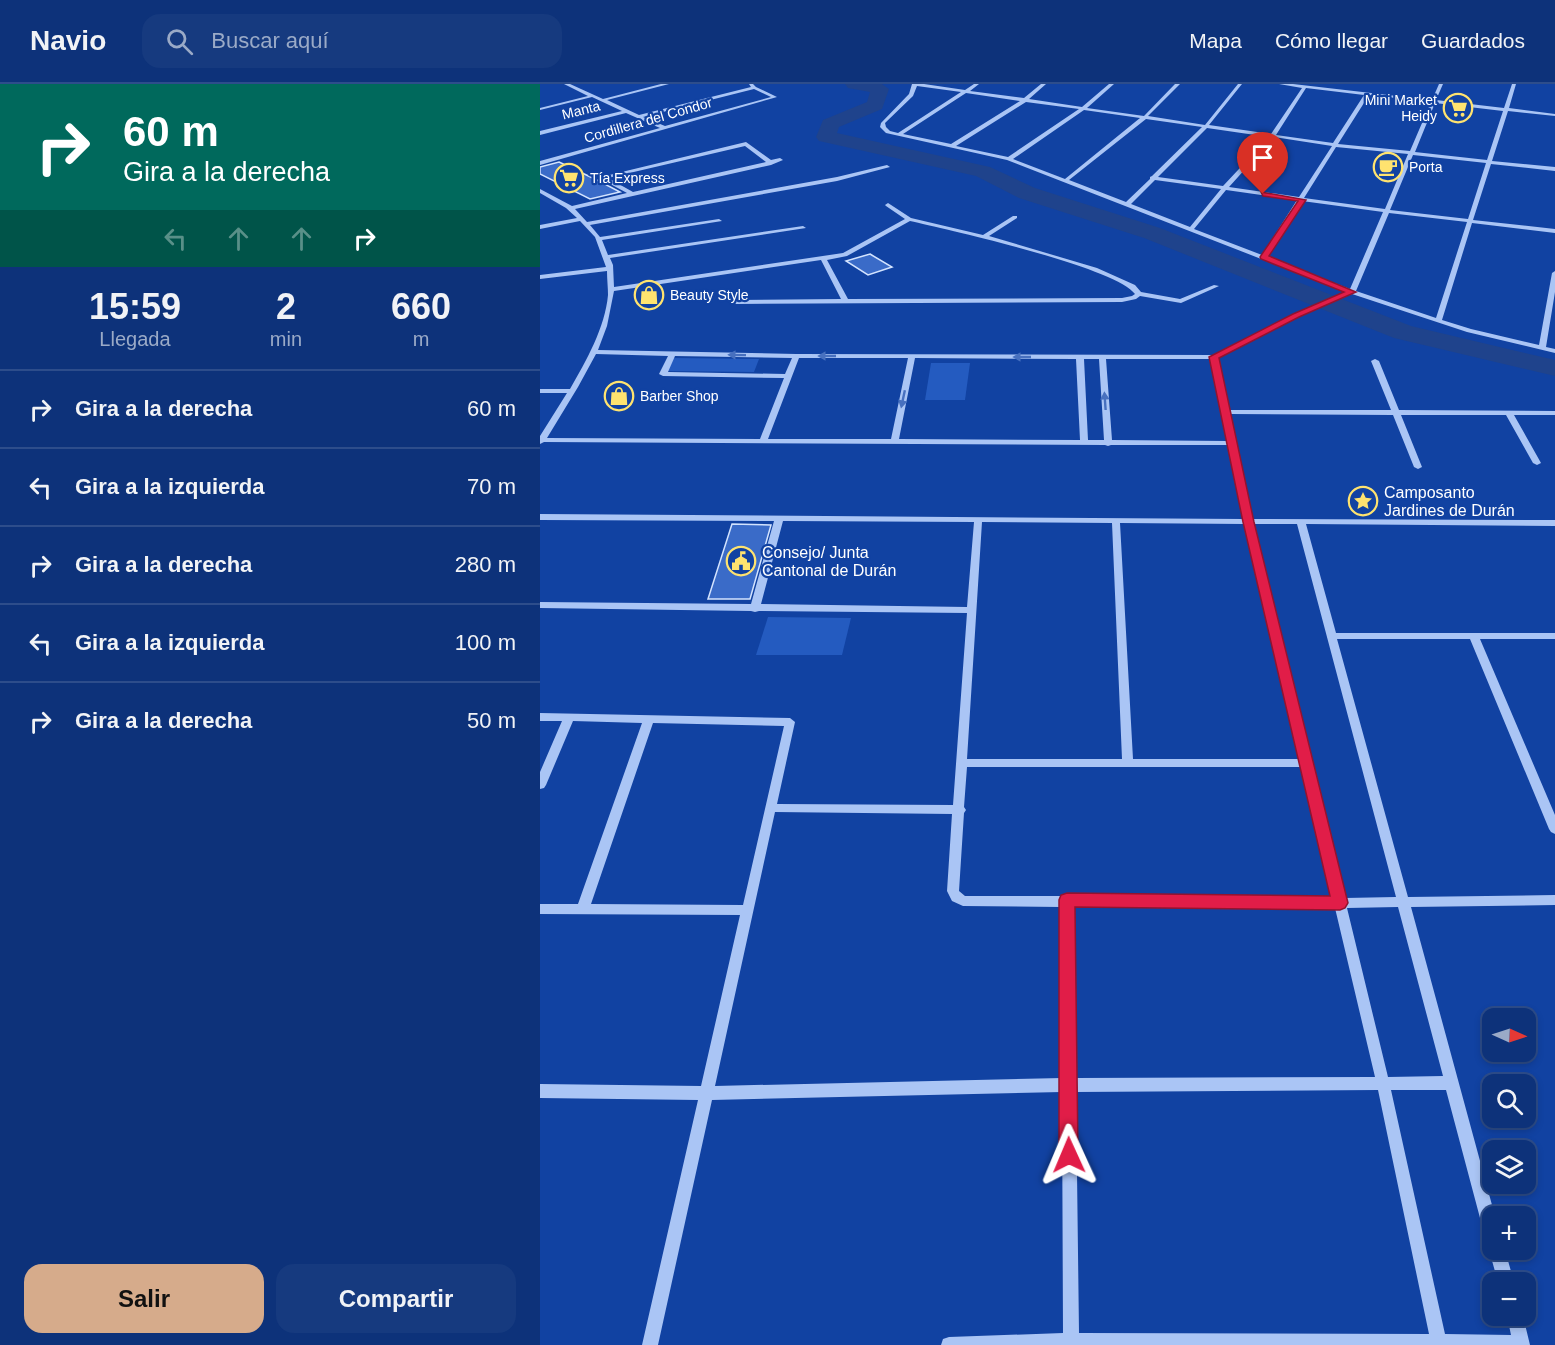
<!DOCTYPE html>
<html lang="es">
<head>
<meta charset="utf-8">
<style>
	:root { --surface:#0d327a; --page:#163a7f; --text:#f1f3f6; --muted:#9aaac7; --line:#2d4d8b; --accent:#d6ab8b }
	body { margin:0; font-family:Helvetica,sans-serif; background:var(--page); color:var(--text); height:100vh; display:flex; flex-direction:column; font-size:22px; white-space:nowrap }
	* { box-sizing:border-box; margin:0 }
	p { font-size:20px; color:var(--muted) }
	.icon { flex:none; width:33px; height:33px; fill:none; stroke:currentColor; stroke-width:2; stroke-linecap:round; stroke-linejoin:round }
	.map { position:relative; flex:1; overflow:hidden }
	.details { display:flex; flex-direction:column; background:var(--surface); width:540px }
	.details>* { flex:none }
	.hud { background:#00695c; color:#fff; overflow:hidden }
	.needle { width:39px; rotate:93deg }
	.tools { position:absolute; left:942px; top:924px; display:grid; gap:12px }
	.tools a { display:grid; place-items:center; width:54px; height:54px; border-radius:12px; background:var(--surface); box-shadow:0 3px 9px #0003,0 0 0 2px var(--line); font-size:30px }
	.pin { position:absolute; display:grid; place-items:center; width:51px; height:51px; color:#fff; margin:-62px -26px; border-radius:50% 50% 50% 0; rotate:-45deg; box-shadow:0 0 6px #0007 }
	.pin .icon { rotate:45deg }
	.me { position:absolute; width:66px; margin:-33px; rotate:359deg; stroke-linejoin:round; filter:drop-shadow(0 0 4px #0008) }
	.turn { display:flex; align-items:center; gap:21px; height:126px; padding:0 24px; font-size:27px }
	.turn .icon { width:78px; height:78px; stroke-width:2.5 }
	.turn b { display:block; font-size:42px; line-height:51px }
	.lanes { display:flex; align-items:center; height:57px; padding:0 24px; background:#0003; justify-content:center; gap:30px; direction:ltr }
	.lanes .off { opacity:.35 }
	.eta { display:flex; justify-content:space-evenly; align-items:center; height:102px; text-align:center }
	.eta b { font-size:36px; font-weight:700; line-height:42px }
	.action { display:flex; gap:12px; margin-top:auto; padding:12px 24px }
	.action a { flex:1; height:69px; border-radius:18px; background:var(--accent); color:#111; font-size:24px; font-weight:700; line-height:69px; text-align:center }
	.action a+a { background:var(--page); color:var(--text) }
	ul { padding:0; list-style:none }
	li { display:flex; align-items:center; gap:18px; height:78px; padding:0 24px; border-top:2px solid var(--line) }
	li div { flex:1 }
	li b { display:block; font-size:22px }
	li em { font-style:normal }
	header { display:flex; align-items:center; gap:36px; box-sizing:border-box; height:84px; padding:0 30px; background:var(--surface); border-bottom:2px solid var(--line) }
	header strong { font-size:28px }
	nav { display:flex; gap:33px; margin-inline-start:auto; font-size:21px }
	.search { width:420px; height:54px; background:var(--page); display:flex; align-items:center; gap:15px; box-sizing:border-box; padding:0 21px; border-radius:18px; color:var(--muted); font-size:22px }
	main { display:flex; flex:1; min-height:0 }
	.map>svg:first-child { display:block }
	.green { fill:#245bc0 }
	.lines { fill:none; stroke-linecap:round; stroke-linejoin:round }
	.river { fill:#1f438c; fill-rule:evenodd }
	.building { fill:#3a6bc8; stroke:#d3e3fe; stroke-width:1.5 }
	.minor { fill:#aac5f5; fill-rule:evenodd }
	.oneway { fill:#4770bf }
	.route { fill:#e11d48; stroke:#92132f; stroke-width:1.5 }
	.labels { text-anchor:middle; stroke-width:4.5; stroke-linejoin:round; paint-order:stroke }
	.far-poi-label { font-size:14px; fill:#fff; stroke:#1142a2; text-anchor:start }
	.far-street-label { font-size:14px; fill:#fff; stroke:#1142a2 }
	.poi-label { font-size:16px; fill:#fff; stroke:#1142a2; text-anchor:start }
</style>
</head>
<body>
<header>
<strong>Navio</strong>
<div class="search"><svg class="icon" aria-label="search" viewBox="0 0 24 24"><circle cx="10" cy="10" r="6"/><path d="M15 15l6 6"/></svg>Buscar aquí</div>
<nav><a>Mapa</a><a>Cómo llegar</a><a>Guardados</a></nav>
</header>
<main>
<section class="details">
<div class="hud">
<div class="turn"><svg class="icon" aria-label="right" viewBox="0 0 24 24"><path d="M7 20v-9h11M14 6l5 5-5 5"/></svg><div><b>60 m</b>Gira a la derecha</div></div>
<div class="lanes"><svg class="icon off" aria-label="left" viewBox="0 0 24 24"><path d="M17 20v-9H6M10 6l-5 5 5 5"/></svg><svg class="icon off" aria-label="ahead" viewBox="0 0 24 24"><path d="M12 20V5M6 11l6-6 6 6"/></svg><svg class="icon off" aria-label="ahead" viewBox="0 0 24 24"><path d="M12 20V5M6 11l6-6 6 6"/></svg><svg class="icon" aria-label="right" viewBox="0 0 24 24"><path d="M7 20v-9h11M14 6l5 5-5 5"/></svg></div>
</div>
<div class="eta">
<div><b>15:59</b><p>Llegada</p></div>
<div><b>2</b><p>min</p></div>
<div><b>660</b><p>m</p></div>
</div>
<ul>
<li><svg class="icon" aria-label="right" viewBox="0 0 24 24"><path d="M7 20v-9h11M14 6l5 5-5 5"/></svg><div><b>Gira a la derecha</b></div><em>60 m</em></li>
<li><svg class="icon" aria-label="left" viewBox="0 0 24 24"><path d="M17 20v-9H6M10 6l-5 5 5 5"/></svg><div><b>Gira a la izquierda</b></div><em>70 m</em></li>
<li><svg class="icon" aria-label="right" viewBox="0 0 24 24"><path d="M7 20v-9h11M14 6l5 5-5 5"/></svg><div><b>Gira a la derecha</b></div><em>280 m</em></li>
<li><svg class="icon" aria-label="left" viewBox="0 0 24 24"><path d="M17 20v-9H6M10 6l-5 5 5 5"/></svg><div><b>Gira a la izquierda</b></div><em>100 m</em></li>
<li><svg class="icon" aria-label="right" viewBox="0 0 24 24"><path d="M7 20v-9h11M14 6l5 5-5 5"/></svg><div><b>Gira a la derecha</b></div><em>50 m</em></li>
</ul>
<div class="action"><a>Salir</a><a>Compartir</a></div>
</section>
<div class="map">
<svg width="1015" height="1261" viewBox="0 0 1015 1261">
	<rect width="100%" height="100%" fill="#1142a2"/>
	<g class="green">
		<polygon points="132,274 219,275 214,288 126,287"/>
		<polygon points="391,279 430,279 425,316 385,316"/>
		<polygon points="228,533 311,534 302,571 216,571"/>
	</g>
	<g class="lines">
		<polygon class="river" points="305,0 342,0 349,5 342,25 299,43 297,49 450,83 495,104 620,144 871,242 1015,276 1015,292 854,254 604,154 479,114 436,92 279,57 276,53 283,36 327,18 330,8 308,4"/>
	</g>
	<g class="building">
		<polygon points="19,78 59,97 80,108 50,115 0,90 0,83"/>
		<polygon points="330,170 352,183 328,191 306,177"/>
		<polygon points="192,440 231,441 210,515 168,515"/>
	</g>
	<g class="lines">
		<g class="minor">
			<path d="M24,0H30L63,15L121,0H129L67,16L99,31L211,3L209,0H213L216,3L237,13L0,81V77L120,44L86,29L0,51V47L82,27L52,13L0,26V24L48,12ZM214,5L231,13L125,42L103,33Z"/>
			<path d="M372,0H384L425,6L434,0H439L430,7L484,14L501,0H506L489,15L542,23L569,0H574L547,24L604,32L635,0H640L608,32L665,41L698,0H702L669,41L731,50L762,4L739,0H753L892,16L899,0H903L896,16L964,24L972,0H976L969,24L1015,30V32L968,27L952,77L1015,83V87L951,80L933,136L1015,145V149L932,139L902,236L931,245L999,261L1012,189L1015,187V208L1006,263L1015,265V269L927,248L812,210L758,233L678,274L689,326H851L831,277L835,275L839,277L859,326L1015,327V331H974L1001,379L997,381L993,379L966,331H861L882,383L878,385L874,383L853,331L690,330L712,435L1015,436V442L766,440L796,549H1015V555H940L1015,731V750L1011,748L1009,745L930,555H797L868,813L1015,811V821L871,823L955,1132H952V1156L947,1154L944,1149L906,1006H851L905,1250L971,1251L967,1232H983L990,1261H401L403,1255L409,1253L523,1249L522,1008L172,1016L118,1261H102L158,1016L0,1014V1000L161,1002L200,831L0,830V820H38L102,639L33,637L6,701L4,704L0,705V688L22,637H0V629L250,634L255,638L237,720L413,721L427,529L219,527L215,528L211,527L0,524V518L211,520L234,437L0,436V430L703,435L688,361H571L568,362L565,361L4,358L0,360V352L27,309H0V305H30C46,277 65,244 68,211C68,204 67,195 67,187L0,195V191L66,183L55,153L40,137L0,145V141L37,134L26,124L0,109V105L32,122L87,109L61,95V93L206,58L231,76L240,74L243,76L231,81L35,125L47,138L297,93L347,81L350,83L297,97L50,141L60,153L179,135L182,137L62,156L68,171L263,142L266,144L70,174L73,181L74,203L303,169L365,135L346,122L345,121L348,119L371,134L443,151L473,132H477V134L449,152L557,184L595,201L601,208L640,215L674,201L679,202L641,219L600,212L596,215L582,218L196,220L193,218L196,216L301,215L281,176L74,207L67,242L58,266L256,270L673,271L754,231L806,208L467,76L346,49L340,43L341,39L369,10ZM377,2L421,8L358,49L350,47L346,43L345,39L373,12ZM766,4L824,11L793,59L736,51ZM426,9L480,17L411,60L363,50ZM829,11L891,18L870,67L798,60ZM486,18L539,25L468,73L416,62ZM895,19L963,27L947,76L875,68ZM544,26L600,34L525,95L473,75ZM606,35L662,43L612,92L610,93V95L586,118L529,96ZM667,44L729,53L683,102L618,93ZM734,53L792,62L759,113L689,103ZM205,62L226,78L93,108L68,94ZM796,63L868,70L845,125L764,114ZM873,71L946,79L928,135L850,126ZM615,96L681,105L650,143L591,120ZM686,106L757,116L722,171L654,145ZM762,117L843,128L810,205L727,173ZM849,129L927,138L896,234L816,207ZM370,137C410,146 575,183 595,210L592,212L582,214L308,215L287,176L307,172ZM56,270L128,272L119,290L123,292L244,294L220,355L7,354L38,303ZM135,272L252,274L245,290L128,288ZM259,274H368L351,355H228ZM375,274L536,275L540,356L359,355ZM544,275H559L564,356H548ZM566,275H671L687,357L572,356ZM243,437L434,438L427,523L221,520ZM442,438L572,439L582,675H427ZM580,439L704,440L760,675H593ZM713,440H757L856,813L805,814ZM113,639L244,642L203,821L51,820ZM427,683H761L792,814L531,812L527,811L523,812H425L419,807L424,729L426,726L424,723ZM235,728L412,730L407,807L412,817L423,822L521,823L522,994L175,1002ZM533,823L795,824L835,993L536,994ZM858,823L903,992L848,993L807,824ZM838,1006L889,1250L539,1249L536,1008Z"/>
			<polygon points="952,1160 952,1166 965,1166 974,1198 958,1198 949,1166"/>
		</g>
	</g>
	<defs><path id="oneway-solid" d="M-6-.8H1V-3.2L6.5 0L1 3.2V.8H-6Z" transform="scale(1.5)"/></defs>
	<g class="oneway">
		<use href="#oneway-solid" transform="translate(197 271) rotate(-179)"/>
		<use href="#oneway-solid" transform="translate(287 272) rotate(-180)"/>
		<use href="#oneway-solid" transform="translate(482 273) rotate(-180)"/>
		<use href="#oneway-solid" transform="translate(363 315) rotate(102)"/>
		<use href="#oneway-solid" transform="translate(565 317) rotate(-94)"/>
	</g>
	<polygon class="route" points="721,108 766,116 729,172 816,208 759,233 679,274 714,438 808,819 805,824 800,826 535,823 538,1071 536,1078 529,1081 522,1078 519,1071 519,816 521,811 527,809 790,812 703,438 669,273 753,230 804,208 721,175 720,173 758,117 723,112"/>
	<defs>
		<g id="supermarket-ring" transform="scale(1.5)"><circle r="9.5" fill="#1142a2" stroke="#ffe36f" stroke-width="1.5"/><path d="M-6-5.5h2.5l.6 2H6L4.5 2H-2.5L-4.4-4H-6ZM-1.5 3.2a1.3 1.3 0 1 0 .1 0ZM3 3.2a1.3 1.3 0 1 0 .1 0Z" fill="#ffe36f"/></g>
		<g id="cafe-ring" transform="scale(1.5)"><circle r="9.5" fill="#1142a2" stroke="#ffe36f" stroke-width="1.5"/><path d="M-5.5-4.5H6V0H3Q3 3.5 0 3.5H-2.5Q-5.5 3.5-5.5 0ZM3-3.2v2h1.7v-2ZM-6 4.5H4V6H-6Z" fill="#ffe36f"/></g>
		<g id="shop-ring" transform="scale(1.5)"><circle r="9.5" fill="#1142a2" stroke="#ffe36f" stroke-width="1.5"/><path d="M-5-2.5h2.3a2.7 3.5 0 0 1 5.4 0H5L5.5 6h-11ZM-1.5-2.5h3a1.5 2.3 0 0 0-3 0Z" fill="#ffe36f"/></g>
		<g id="sight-ring" transform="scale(1.5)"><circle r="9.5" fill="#1142a2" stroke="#ffe36f" stroke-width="1.5"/><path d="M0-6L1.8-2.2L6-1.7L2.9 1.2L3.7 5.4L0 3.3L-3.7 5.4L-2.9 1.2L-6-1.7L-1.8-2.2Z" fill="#ffe36f"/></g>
		<g id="civic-ring" transform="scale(1.5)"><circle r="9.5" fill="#1142a2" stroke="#ffe36f" stroke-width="1.5"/><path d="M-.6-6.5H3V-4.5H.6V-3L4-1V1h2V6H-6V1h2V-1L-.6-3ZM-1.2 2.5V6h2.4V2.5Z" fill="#ffe36f"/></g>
	</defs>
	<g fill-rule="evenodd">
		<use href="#supermarket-ring" x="918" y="24"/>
		<use href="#cafe-ring" x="848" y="83"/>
		<use href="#supermarket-ring" x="29" y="94"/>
		<use href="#shop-ring" x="109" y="211"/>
		<use href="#shop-ring" x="79" y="312"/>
		<use href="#sight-ring" x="823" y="417"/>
		<use href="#civic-ring" x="201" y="477"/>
	</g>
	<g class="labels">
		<g class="far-poi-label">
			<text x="897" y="21" text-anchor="end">Mini Market<tspan x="897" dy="16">Heidy</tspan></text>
			<text x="869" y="88">Porta</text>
			<text x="50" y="99">Tía Express</text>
			<text x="130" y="216">Beauty Style</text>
			<text x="100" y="317">Barber Shop</text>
		</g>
		<g class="far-street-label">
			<text transform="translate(41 26) rotate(-14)" y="5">Manta</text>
			<text transform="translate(108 36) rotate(-16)" y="5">Cordillera del Condor</text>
		</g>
		<g class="poi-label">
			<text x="844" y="414">Camposanto<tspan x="844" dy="18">Jardines de Durán</tspan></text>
			<text x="222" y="474">Consejo/ Junta<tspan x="222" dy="18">Cantonal de Durán</tspan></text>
		</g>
	</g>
</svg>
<div class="tools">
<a><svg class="needle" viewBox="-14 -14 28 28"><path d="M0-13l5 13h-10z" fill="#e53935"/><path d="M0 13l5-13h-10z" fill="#9aaac7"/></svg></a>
<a><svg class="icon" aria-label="search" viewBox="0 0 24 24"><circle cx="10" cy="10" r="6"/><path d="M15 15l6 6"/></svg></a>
<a><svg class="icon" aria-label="layers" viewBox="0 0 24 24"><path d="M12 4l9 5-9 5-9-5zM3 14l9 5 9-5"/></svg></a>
<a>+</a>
<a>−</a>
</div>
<div class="pin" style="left:723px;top:110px;background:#d93025"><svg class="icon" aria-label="arrive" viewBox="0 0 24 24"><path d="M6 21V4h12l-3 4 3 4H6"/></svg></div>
<svg class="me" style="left:529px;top:1071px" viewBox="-20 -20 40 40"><path d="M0-17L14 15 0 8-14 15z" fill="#e11d48" stroke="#fff" stroke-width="4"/></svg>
</div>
</main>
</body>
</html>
